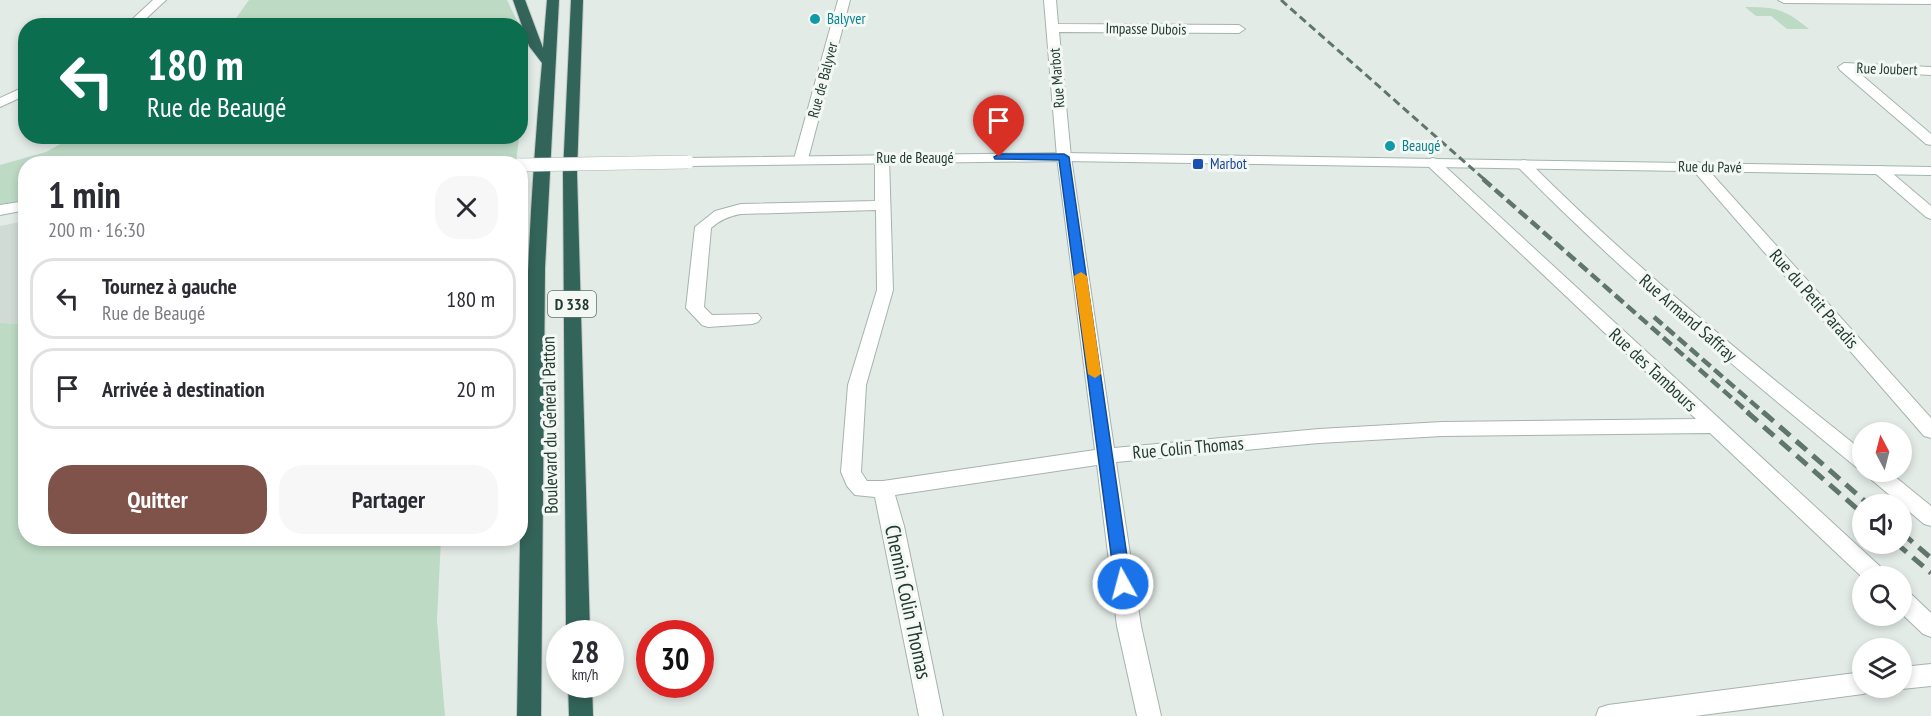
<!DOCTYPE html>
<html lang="fr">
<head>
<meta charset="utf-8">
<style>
	:root { --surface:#fff; --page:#f7f7f7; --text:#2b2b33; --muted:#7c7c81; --line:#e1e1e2; --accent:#7f534a }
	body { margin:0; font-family:"PT Sans Narrow",sans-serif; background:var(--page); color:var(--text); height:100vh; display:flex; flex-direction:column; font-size:22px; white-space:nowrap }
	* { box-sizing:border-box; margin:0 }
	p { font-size:20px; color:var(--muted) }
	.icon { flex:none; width:33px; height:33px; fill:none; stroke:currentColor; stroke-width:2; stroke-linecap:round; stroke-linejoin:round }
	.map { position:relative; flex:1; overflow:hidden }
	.panel { position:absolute; left:18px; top:156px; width:510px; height:390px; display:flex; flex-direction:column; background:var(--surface); border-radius:24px; box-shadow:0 3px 9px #0003 }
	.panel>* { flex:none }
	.banner { position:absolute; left:18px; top:18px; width:510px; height:126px; border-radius:24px; box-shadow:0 3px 9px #0003; background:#0b6e4f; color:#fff; overflow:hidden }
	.needle { width:39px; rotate:353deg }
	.fabs { position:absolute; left:1852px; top:422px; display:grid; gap:12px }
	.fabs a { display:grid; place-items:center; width:60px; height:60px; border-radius:50%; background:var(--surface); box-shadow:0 3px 9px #0003; font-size:30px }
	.speed { position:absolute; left:546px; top:620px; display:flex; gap:12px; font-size:30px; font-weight:700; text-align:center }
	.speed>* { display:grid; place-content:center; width:78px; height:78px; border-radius:50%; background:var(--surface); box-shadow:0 3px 9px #0003; line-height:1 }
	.speed small { font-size:15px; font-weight:400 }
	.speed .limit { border:9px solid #d22; background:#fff; color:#111 }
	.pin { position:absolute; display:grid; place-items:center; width:51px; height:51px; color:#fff; margin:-62px -26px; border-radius:50% 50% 50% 0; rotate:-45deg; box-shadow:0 0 6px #0007 }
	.pin .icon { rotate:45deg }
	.me { position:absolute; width:66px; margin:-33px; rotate:353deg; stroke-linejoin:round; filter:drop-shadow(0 0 4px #0008) }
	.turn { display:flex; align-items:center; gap:21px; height:126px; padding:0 30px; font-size:27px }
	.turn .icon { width:78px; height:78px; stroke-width:2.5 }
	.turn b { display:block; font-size:42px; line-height:51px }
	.round { display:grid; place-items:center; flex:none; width:63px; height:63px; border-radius:24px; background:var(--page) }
	.headline { display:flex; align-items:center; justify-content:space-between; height:102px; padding:0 30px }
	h1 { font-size:36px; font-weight:800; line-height:45px }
	.primary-button { display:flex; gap:12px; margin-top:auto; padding:12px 30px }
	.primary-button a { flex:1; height:69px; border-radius:24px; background:var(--accent); color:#fff; font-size:24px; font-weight:800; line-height:69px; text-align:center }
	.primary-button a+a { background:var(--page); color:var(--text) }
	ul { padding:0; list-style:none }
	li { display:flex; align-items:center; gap:18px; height:81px; margin:0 12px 9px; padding:0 18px; border:3px solid var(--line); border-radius:24px }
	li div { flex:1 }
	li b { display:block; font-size:22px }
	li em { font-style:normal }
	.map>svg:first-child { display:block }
	.built { fill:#d1dbd6 }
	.green { fill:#bddac5 }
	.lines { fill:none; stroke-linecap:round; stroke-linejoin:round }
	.street-casing { stroke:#a6b3ae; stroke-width:2 }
	.secondary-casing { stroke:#a2b6af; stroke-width:2 }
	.highway-casing { stroke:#c2c8c6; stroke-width:2 }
	.street { fill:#fff; fill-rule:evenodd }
	.secondary { fill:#fff; fill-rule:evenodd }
	.highway { fill:#336459; fill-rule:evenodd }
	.rail-far2 { stroke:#5f766f; stroke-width:3; stroke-dasharray:8 4.5; stroke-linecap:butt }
	.rail-far1 { stroke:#5f766f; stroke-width:4.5; stroke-dasharray:11 5; stroke-linecap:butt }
	.rail { stroke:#5f766f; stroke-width:5; stroke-dasharray:14 8; stroke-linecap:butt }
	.secondary-bridge-casing { stroke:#a2b6af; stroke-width:14; stroke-linecap:butt }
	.secondary-bridge { stroke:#fff; stroke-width:13 }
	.route { fill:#1a73e8; stroke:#114b97; stroke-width:1.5 }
	.slow { fill:#f59e0b }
	.culture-dot { fill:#0f9aa8; stroke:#f3f8f5; stroke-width:2 }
	.transit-dot { fill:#1a4fb4; stroke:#f3f8f5; stroke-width:2 }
	.labels { text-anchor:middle; stroke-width:6; stroke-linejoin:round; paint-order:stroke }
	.far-culture-label { font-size:15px; fill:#0d838f; stroke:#f3f8f5; text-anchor:start }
	.far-street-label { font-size:15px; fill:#243b34; stroke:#f3f8f5 }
	.far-transit-label { font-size:15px; fill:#164399; stroke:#f3f8f5; text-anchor:start }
	.shield { fill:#f3f8f5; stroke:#62746e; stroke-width:1.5 }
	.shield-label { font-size:16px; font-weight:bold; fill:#243b34 }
	.street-label { font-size:18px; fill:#243b34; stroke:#f3f8f5 }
	.near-street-label { font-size:21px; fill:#243b34; stroke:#f3f8f5 }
</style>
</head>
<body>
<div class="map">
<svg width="1931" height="716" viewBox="0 0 1931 716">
	<rect width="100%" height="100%" fill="#e3ebe7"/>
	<polygon class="built" points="25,221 25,324 0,323 0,226"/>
	<g class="green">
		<polygon points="249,0 507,0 519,25 231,25"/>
		<path d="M1745,7C1777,7 1784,9 1809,29H1787L1771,16H1756Z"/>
		<polygon points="73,137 519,137 516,163 26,164 25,205 0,210 0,165 46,152"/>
		<polygon points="0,323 25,324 26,538 441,539 437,620 445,716 0,716"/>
	</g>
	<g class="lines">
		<g class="street-casing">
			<g id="street">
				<polygon points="153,0 166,0 138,26 125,26"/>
				<polygon points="838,0 850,0 808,159 801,163 794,159"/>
				<path d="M1044,0H1056L1058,24L1239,25L1245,29L1239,33L1059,32L1071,157L1114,448L1319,429L1442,422L1696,419L1427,165L1425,162L1432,158L1437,159L1884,570L1887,576L1863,578L1710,433L1442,436L1319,443L1116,462L1141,626L1161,716H1137L1117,626L1097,465L895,495L904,526L943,716H919L875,497L855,495L847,486L841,472L848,385L877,290L876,210L741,214C729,216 720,220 711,228L704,307L712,315L758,314L761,318L758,322L752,324L708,327L702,325L686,308L695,227L715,211L741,204L875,201V158L882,154L887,155L889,158L893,290L866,385L861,472L867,481H883L1095,450L1057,157Z"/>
				<polygon points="1778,0 1931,0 1931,4 1784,3"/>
				<polygon points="1844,63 1931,67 1931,75 1857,71 1931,134 1931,145 1926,144 1840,70 1838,67"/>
				<polygon points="26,86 26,95 0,107 0,98"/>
				<path d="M1523,160L1528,161C1633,266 1747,359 1863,451V469L1856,467C1739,371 1624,275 1518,167L1516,164Z"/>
				<polygon points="1697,162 1702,163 1931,418 1931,438 1924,436 1692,169 1690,166"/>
				<polygon points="1880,166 1885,167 1931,206 1931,219 1926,217 1875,173 1873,170 1875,167"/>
				<polygon points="1864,471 1888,471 1931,506 1931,526 1924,524 1867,476"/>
				<polygon points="1902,591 1910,593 1931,613 1931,637 1923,634 1902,614"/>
				<polygon points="1931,664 1931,686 1902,689 1897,687 1902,687 1902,667"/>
				<polygon points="1863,672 1863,687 1873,687 1872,691 1863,694 1695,716 1596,716 1599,708 1608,705"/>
			</g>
		</g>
		<g class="secondary-casing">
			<g id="secondary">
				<polygon points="1064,153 1931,167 1931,175 1064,161 688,166 681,162 688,158"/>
				<polygon points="26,201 26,210 0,215 0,205"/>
			</g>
		</g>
		<g class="highway-casing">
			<g id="highway">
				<path d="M513,0H525L543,48L547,0H559L545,268L541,716H517C521,499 522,280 542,63L529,46Z"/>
				<polygon points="571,0 583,0 577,173 590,633 566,633 563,173"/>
				<polygon points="568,684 592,684 593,716 569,716"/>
			</g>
		</g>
		<use href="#street" class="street"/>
		<use href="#secondary" class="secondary"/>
		<use href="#highway" class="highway"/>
		<polyline class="rail-far2" points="1281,0 1485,180"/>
		<g class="rail-far1">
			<polyline points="1483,179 1749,413"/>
			<polyline points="1654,317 1764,413"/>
		</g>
		<g class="rail">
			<polyline points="1747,412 1863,514"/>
			<polyline points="1763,412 1868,504"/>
			<polyline points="1902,533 1931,558"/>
			<polyline points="1896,543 1931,573"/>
		</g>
		<g class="secondary-bridge-casing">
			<polyline id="secondary-bridge" points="520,165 688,162"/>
		</g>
		<use href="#secondary-bridge" class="secondary-bridge"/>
	</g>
	<polygon class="route" points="999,154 1064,154 1069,157 1131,584 1129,589 1123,591 1117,589 1115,584 1059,160 995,159 994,157"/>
	<polygon class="slow" points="1081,272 1087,276 1101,374 1095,378 1088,374 1074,276"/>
	<g class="culture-dot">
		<circle cx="815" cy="19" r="6"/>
		<circle cx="1390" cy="146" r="6"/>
	</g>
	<rect class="transit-dot" x="1192" y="158" width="12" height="12" rx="3"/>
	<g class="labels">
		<g class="far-culture-label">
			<text x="827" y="24">Balyver</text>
			<text x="1402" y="151">Beaugé</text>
		</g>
		<g class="far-street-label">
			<text transform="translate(1146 29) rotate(1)" y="5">Impasse Dubois</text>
			<text transform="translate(1887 69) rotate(2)" y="5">Rue Joubert</text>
			<text transform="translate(1057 78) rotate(-95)" y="5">Rue Marbot</text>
			<text transform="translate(823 80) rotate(-75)" y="5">Rue de Balyver</text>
			<text x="915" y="163">Rue de Beaugé</text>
			<text transform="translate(1710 167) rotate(1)" y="5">Rue du Pavé</text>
		</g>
		<g class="far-transit-label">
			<text x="1210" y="169">Marbot</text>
		</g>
		<rect class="shield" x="548" y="291" width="48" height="26" rx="4.5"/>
		<g class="shield-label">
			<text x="572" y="310">D 338</text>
		</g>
		<g class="street-label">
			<text transform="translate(1814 299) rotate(49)" y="6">Rue du Petit Paradis</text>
			<text transform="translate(1688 318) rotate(41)" y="6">Rue Armand Saffray</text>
			<text transform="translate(1653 370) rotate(43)" y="6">Rue des Tambours</text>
			<text transform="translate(550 425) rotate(-91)" y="6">Boulevard du Général Patton</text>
			<text transform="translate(1188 448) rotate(-5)" y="6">Rue Colin Thomas</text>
		</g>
		<g class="near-street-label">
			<text transform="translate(908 602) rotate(78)" y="7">Chemin Colin Thomas</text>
		</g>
	</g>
</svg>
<div class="fabs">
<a><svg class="needle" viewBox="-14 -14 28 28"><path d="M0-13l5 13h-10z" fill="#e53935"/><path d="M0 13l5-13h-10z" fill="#7c7c81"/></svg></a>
<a><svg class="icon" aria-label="sound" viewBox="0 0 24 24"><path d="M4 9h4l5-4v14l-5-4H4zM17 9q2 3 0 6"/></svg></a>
<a><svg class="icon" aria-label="search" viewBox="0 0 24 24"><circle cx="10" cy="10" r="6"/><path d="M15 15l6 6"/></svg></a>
<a><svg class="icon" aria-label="layers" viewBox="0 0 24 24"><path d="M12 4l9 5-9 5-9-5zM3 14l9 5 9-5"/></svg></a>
</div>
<div class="speed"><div>28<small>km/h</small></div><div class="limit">30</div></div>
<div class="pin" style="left:999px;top:157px;background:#d93025"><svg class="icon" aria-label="arrive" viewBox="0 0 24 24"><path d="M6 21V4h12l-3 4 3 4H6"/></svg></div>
<svg class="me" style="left:1123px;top:584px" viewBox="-20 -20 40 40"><circle r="17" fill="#1a73e8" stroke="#fff" stroke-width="3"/><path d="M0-11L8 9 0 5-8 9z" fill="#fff"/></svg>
<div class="banner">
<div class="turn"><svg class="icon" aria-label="left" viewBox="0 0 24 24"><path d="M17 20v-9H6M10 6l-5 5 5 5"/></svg><div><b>180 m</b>Rue de Beaugé</div></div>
</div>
<section class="panel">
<div class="headline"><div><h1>1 min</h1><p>200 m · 16:30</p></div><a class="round"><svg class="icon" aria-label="close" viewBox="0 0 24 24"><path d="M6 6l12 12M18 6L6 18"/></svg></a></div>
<ul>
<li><svg class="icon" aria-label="left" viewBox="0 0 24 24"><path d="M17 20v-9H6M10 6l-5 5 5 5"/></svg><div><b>Tournez à gauche</b><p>Rue de Beaugé</p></div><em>180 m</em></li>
<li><svg class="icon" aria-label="arrive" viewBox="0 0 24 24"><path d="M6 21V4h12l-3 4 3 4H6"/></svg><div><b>Arrivée à destination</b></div><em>20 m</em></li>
</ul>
<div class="primary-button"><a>Quitter</a><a>Partager</a></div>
</section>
</div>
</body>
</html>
